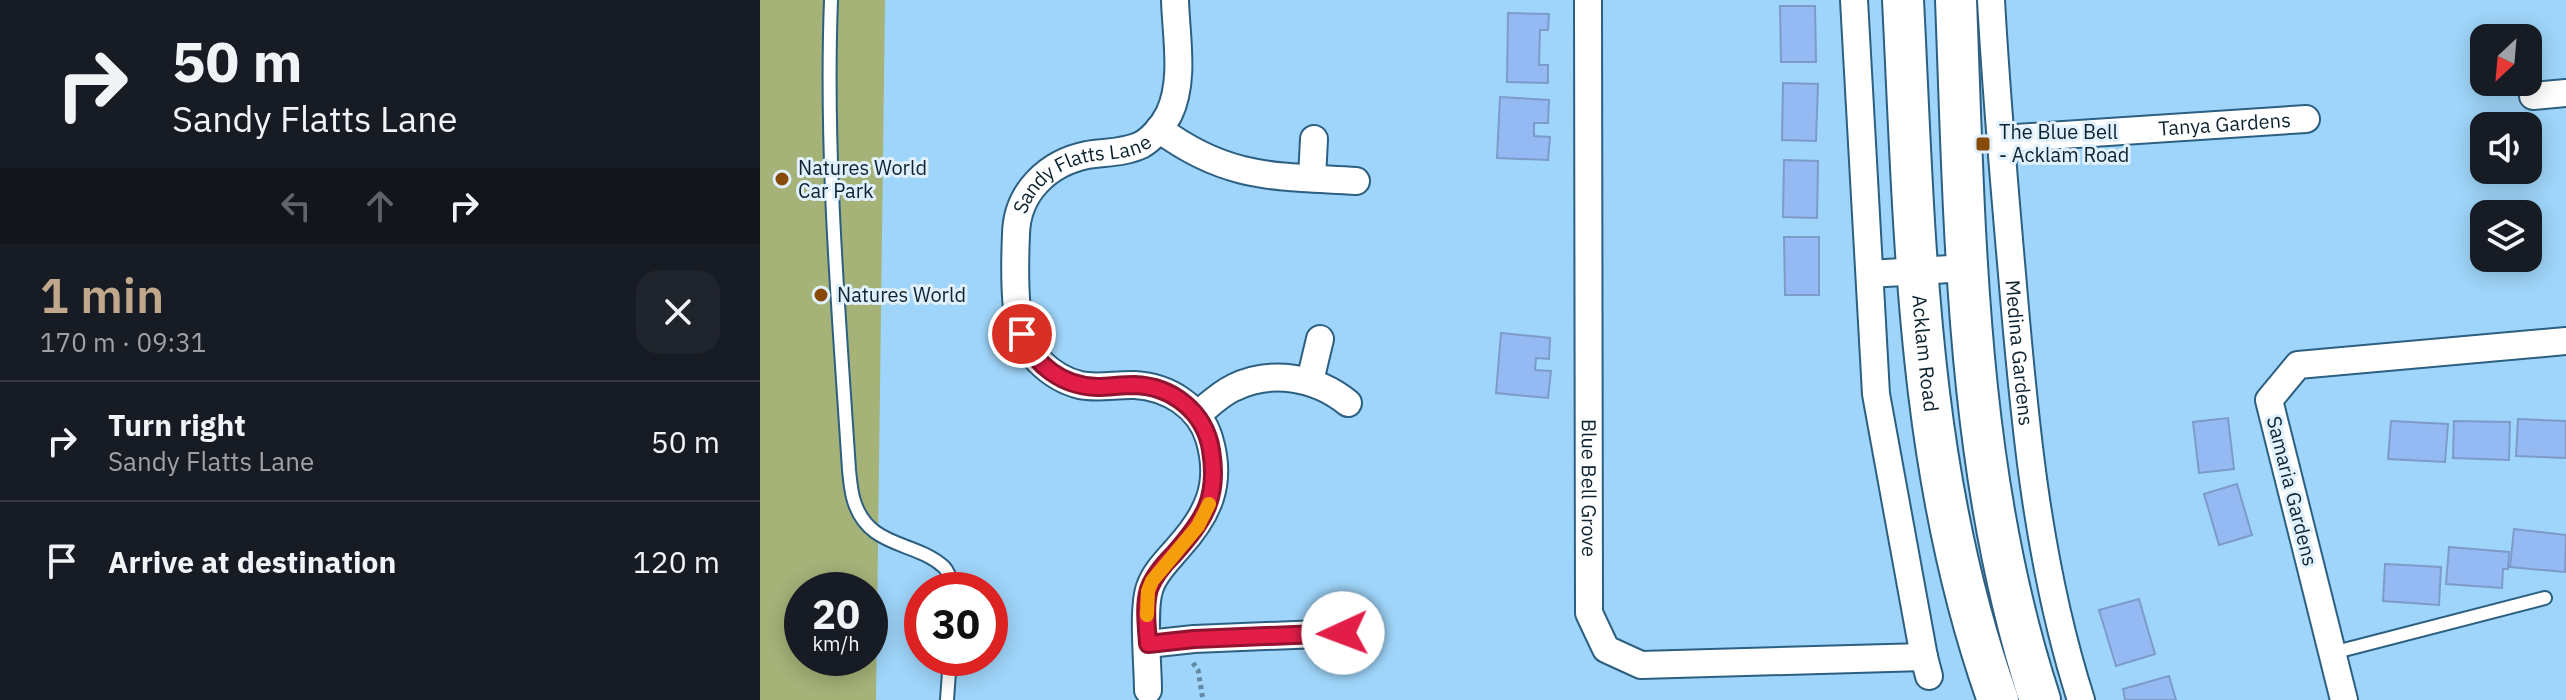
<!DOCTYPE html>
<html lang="en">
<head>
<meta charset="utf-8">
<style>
	:root { --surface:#171b24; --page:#20242c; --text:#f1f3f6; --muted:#9ea1a6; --line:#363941; --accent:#c1a78b }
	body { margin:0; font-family:"IBM Plex Sans",sans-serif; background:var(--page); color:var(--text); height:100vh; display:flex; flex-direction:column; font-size:30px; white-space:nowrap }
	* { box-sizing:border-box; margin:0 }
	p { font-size:26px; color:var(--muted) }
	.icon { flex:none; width:44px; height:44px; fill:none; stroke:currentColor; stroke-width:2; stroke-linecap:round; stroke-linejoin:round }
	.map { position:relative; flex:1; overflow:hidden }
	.panel { display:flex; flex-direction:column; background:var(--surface); width:760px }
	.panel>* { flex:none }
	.guide { background:#171b24; color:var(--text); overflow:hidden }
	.needle { width:52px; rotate:206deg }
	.buttons { position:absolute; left:1710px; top:24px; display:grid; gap:16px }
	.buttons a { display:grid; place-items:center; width:72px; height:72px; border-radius:16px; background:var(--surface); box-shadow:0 4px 20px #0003; font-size:40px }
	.speed { position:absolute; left:24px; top:572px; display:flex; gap:16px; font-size:40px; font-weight:700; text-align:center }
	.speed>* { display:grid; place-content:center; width:104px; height:104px; border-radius:50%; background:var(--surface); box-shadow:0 4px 20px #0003; line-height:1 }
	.speed small { font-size:20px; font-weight:400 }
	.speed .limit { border:12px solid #d22; background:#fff; color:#111 }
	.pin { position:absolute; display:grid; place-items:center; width:68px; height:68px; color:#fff; margin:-34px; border:4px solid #fff; border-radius:50%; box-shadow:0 2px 8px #0007 }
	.me { position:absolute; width:88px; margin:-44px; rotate:268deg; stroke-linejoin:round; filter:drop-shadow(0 0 6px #0008) }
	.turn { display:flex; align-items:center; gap:28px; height:168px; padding:0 40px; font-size:36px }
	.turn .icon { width:104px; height:104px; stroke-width:2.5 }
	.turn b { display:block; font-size:56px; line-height:68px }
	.lanes { display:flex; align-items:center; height:76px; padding:0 40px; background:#0003; justify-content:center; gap:40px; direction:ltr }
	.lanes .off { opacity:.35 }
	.round { display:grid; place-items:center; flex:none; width:84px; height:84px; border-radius:24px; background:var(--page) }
	.headline { display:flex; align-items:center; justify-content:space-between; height:136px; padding:0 40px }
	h1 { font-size:48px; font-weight:600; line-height:60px; color:var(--accent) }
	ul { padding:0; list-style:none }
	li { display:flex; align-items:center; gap:24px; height:120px; padding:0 40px; border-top:2px solid var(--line) }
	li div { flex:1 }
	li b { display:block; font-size:30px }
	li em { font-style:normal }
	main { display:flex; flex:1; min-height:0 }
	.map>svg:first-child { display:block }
	.green { fill:#a5b278; fill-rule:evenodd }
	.building { fill:#95baf3; stroke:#7d9bc9; stroke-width:2 }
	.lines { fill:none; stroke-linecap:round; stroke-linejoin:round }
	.service-casing { stroke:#2c5f80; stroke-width:16 }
	.minor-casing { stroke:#2c5f80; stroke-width:30 }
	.primary-casing { stroke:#2c5f80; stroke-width:44 }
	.path { stroke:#6189a4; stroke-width:5; stroke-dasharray:4 4; stroke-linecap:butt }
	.service { stroke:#fff; stroke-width:12 }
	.minor { stroke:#fff; stroke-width:26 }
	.primary { stroke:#fff; stroke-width:40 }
	.route-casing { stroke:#92132f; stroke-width:20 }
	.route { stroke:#e11d48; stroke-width:14 }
	.slow { stroke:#f59e0b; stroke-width:14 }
	.poi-dot { fill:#874a09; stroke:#e0f0fc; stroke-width:3 }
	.labels { text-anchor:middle; stroke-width:6; stroke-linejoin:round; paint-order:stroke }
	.street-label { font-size:20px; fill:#0d2330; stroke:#e0f0fc }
	.poi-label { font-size:20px; fill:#0d2330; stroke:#e0f0fc; text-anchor:start }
</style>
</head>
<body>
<main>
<section class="panel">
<div class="guide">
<div class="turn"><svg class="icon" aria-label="right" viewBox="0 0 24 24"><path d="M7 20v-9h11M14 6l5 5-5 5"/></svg><div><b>50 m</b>Sandy Flatts Lane</div></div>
<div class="lanes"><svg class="icon off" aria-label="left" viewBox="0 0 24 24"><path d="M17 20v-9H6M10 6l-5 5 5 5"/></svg><svg class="icon off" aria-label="ahead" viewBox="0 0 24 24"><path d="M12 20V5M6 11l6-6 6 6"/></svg><svg class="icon" aria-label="right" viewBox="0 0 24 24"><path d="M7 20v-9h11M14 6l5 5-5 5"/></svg></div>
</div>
<div class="headline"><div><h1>1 min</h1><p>170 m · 09:31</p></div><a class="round"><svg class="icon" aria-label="close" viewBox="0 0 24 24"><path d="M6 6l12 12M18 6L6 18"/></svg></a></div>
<ul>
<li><svg class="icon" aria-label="right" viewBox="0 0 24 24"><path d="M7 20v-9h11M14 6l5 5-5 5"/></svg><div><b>Turn right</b><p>Sandy Flatts Lane</p></div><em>50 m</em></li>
<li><svg class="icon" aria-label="arrive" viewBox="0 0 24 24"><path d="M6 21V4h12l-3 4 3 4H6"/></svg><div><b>Arrive at destination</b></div><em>120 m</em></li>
</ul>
</section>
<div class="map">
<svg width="1806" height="700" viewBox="0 0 1806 700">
	<rect width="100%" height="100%" fill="#9fd5fa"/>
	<path class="green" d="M0,0H125L116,700H0ZM42,590H110V658H42Z"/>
	<g class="building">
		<polygon points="1020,6 1055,6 1056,62 1021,62"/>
		<polygon points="748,13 789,14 788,30 780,30 779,65 788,65 788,83 747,82"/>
		<polygon points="1023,83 1058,84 1056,141 1022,140"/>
		<polygon points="740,97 789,100 788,123 774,123 774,136 790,137 788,160 737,158"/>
		<polygon points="1024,160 1058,161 1057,218 1023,217"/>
		<polygon points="1024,237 1059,237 1059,295 1025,295"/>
		<polygon points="741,333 790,338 789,359 776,358 775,370 791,371 788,398 736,393"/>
		<polygon points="1468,418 1474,469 1439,473 1433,422"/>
		<polygon points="1758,419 1806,421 1806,458 1756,456"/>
		<polygon points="1631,421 1688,424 1685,462 1628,459"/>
		<polygon points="1694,421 1750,422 1749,460 1693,458"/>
		<polygon points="1477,484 1492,535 1459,545 1444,494"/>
		<polygon points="1754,529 1806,535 1805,572 1750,567"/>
		<polygon points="1689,547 1749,552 1748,569 1743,569 1742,588 1686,584"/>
		<polygon points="1625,564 1681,567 1679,605 1623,601"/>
		<polygon points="1379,599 1395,654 1356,666 1339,610"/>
		<polygon points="1409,676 1416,700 1365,700 1363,689"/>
	</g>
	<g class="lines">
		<g class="service-casing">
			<g id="service">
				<path d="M71,0C65,156 79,314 89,470C90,480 91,492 94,501C109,549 154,540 184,567C189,572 192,583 194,590"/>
				<polyline points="1572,653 1785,598"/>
				<polyline points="187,700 190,658"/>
			</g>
		</g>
		<g class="minor-casing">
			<g id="minor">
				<path id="s1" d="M828,0L829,613L846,649L881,665L1164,657"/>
				<polyline points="1094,0 1116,394 1164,657 1169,676"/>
				<path id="s2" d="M1231,0C1236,91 1244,183 1252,274C1264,417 1277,563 1321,700"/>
				<polyline points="1773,96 1806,93"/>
				<path d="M399,129C468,180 515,176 596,181"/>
				<path id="s3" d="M1241,139L1546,119"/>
				<polyline points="552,178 554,139"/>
				<polyline points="1110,274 1206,268"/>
				<polyline points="550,381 560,339"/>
				<path d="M437,415C448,406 460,394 473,388C511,369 556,377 588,403"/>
				<polyline points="388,644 434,639 583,633"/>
				<path id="s4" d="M388,690C388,665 382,608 390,587C395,572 408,560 418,548C448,515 463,484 449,438C439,406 408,387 375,385C357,384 338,389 320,385C303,381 291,373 279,361C271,352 264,342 261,330C254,308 255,258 256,234C257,192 288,163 327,155C345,152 364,153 381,145C392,139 403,126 409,114C425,81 416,36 415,0"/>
				<polyline points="1584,700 1509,400 1538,365 1806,341"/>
			</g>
		</g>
		<g class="primary-casing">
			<g id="primary">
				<path id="s5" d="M1143,0C1155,238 1157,473 1238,700"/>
				<path d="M1196,0C1205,235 1206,474 1280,700"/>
			</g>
		</g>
		<polyline class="path" points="433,663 438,670 443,700"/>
		<use href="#service" class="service"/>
		<use href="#minor" class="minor"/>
		<use href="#primary" class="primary"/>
	</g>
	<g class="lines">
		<g class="route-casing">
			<path id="route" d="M262,334C275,365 302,386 337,387C349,387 361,385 374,385C412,386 445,412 451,450C459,498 444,520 414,554C404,564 394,575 389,589C384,606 387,626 388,644L434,639L583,633"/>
		</g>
		<use href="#route" class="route"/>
		<polyline class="slow" points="387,615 388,591 392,581 438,526 449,504"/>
	</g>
	<g class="poi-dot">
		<rect x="1215" y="136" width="16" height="16" rx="4"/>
		<circle cx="22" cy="179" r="8"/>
		<circle cx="61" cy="295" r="8"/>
	</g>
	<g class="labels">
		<g class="street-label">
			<text dy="7" stroke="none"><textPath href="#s3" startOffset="224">Tanya Gardens</textPath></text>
			<text dy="7" stroke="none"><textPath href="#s4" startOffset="706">Sandy Flatts Lane</textPath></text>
			<text dy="7" stroke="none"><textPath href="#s2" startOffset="354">Medina Gardens</textPath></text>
			<text dy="7" stroke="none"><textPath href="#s5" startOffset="354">Acklam Road</textPath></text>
			<text dy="7" stroke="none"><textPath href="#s1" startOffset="488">Blue Bell Grove</textPath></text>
			<text transform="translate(1532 491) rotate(76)" y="7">Samaria Gardens</text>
		</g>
		<g class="poi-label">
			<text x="1239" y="139">The Blue Bell<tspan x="1239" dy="23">- Acklam Road</tspan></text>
			<text x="38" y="175">Natures World<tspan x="38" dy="23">Car Park</tspan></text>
			<text x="77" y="302">Natures World</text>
		</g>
	</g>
</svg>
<div class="buttons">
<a><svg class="needle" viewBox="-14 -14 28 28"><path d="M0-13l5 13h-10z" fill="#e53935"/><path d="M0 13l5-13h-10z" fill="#9ea1a6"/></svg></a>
<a><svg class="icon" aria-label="sound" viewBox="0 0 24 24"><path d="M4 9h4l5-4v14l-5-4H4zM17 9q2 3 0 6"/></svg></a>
<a><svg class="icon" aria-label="layers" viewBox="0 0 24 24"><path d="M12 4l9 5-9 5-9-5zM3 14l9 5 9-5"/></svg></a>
</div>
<div class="speed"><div>20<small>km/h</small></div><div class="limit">30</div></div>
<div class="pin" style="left:262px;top:334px;background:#d93025"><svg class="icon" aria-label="arrive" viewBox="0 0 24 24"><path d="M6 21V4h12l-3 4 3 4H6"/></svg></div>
<svg class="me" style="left:583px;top:633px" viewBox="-20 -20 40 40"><circle r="19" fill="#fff"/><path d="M0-13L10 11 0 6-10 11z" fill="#e11d48"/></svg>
</div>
</main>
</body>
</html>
